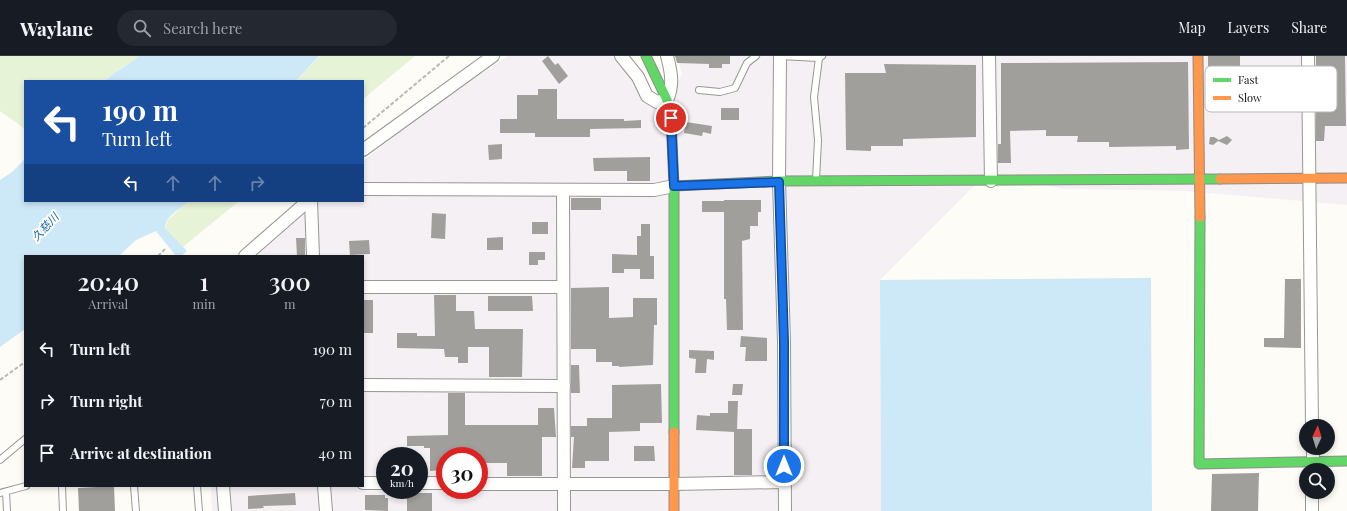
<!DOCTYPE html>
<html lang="en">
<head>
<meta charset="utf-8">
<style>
	:root { --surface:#171b24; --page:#242831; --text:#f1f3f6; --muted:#9ea1a6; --line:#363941 }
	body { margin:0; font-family:"Playfair Display","Noto Sans JP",serif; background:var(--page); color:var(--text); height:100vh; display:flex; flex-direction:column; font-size:15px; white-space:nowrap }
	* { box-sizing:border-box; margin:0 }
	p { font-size:13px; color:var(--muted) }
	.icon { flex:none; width:22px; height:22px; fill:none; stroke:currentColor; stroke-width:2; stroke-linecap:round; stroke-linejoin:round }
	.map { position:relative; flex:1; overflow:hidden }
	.sheet { position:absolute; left:24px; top:199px; width:340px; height:232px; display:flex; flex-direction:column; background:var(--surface); border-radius:0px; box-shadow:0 2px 6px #0003 }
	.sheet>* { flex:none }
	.hud { position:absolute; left:24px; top:24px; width:340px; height:122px; border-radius:0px; box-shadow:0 2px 6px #0003; background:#1a4fa0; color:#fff; overflow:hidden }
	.needle { width:26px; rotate:4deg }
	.fabs { position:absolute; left:1299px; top:363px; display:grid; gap:8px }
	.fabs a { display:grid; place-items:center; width:36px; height:36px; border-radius:50%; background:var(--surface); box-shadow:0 2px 6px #0003; font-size:20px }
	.speed { position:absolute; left:376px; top:391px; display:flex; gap:8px; font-size:20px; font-weight:700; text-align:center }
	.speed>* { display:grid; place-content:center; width:52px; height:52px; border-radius:50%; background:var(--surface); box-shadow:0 2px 6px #0003; line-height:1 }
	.speed small { font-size:10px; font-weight:400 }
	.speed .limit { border:6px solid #d22; background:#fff; color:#111 }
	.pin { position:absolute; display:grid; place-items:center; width:34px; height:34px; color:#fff; margin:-17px; border:2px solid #fff; border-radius:50%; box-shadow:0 1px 4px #0007 }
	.me { position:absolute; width:44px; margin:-22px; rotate:0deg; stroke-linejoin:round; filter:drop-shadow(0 0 3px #0008) }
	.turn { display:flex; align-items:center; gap:14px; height:84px; padding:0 12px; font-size:18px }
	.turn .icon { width:52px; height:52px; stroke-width:2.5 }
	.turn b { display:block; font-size:28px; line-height:34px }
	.lanes { display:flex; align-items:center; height:38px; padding:0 12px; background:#0003; justify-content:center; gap:20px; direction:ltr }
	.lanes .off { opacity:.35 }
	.eta { display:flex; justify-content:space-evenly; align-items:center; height:68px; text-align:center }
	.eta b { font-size:24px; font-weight:600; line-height:28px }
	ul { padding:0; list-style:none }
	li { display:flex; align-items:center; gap:12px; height:52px; padding:0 12px }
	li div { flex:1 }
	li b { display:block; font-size:15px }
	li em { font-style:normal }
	header { display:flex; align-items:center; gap:24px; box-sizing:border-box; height:56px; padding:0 20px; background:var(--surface); border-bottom:1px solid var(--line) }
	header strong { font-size:19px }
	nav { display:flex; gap:22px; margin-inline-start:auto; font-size:14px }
	.search { width:280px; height:36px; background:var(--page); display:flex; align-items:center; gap:10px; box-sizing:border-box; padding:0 14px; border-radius:22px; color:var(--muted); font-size:15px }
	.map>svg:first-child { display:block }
	.industrial { fill:#f5f0f3; fill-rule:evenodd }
	.green { fill:#e7f3d7 }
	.water { fill:#cde8f7 }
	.building { fill:#a19f9c }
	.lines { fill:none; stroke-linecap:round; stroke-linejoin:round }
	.lane-casing { stroke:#979795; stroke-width:8 }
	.street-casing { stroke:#979795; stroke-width:14 }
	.fast-casing { stroke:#8e8d8b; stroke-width:11 }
	.slow-casing { stroke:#8e8d8b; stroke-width:11 }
	.path { stroke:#b9b9b8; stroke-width:2; stroke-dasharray:4 2; stroke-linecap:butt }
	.lane { stroke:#fffffe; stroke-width:6 }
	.street { stroke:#fffffe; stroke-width:12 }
	.fast { stroke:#63d668; stroke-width:9 }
	.slow { stroke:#ff974d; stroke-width:9 }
	.route-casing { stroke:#114b97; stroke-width:10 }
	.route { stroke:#1a73e8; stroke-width:7 }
	.labels { text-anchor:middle; stroke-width:4; stroke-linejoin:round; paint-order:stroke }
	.water-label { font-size:11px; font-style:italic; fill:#1768a6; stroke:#fff }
	.key { fill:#fff; stroke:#b8b8b8; stroke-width:1 }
	.key-label { font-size:11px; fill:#111 }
</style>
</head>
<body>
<header>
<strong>Waylane</strong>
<div class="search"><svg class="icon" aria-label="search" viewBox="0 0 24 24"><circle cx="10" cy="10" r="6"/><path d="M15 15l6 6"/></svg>Search here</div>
<nav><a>Map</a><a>Layers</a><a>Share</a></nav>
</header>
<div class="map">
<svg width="1347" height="455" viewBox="0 0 1347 455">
	<rect width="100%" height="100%" fill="#fdfcf7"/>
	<path class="industrial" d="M508,0H612L661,56L682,18L677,0H1347V149L1186,135L1066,133L985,119L880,224L881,455H212L211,430H363V200H243L316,145H363V105L422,59ZM385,400H419V434H385ZM445,400H479V434H445Z"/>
	<g class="green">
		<path d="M0,0H139C128,10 115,15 105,25H25V73L0,55Z"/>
		<polygon points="320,0 415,0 363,43 363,25 296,25"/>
		<polygon points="188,145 239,145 183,191 165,172 168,164"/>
	</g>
	<g class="water">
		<path d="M139,0H319L296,25H105C115,15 128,10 139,0Z"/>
		<path d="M25,103V145H188C180,154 166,159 165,172L187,195L181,200H176L156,175L136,184L119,200H25V273L0,291V124L12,116Z"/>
		<polygon points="1151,222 1152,455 881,455 880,224"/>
	</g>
	<g class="building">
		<polygon points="548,0 555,9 558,7 568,20 559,28 542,5"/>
		<polygon points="675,0 730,0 730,8 722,8 722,12 709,12 709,8 677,7"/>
		<polygon points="1208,0 1240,0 1240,20 1211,20 1211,14 1208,14"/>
		<polygon points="1316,0 1345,0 1346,70 1325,70 1324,85 1316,85"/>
		<polygon points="1188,6 1189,93 1176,94 1176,90 1109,91 1109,86 1077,86 1078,80 1046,80 1046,74 1010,75 1011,107 998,107 998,88 1001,88 1001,7"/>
		<polygon points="884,8 976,9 976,81 903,83 903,90 871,90 871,95 846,94 845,17 886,17"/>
		<polygon points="538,33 557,33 557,63 624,63 624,65 641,64 641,72 590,73 590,81 535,81 535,77 500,77 500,63 517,63 517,39 538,39"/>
		<rect x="721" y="52" width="18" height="12"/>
		<polygon points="686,66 712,70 711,78 703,76 702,80 684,77"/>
		<polygon points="1227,80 1232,84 1227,89 1218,85 1213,89 1209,88 1210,81 1214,81 1219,84"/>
		<polygon points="502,88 502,103 489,104 488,89"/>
		<polygon points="650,101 650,125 627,125 627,115 594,115 593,102"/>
		<rect x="571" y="142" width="30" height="12"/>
		<polygon points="724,144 761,144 761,156 758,156 758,170 750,170 750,183 742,185 743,274 727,274 726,243 724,243 724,156 702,156 702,145 724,145"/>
		<polygon points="432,157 446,158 445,183 431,182"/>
		<rect x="532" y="166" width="16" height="12"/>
		<polygon points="641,168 650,168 650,200 654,200 654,223 640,223 640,213 624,213 624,217 612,217 612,198 637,199 637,180 641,180"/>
		<polygon points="503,181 503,194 487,194 487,182"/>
		<polygon points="296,182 305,182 305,199 297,200"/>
		<polygon points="369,184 370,198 350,199 349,185"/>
		<polygon points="529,196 545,196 545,204 538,204 538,209 529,209"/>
		<polygon points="1285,223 1301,223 1301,292 1264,291 1264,282 1284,282"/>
		<polygon points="609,231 609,262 633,261 633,242 657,242 657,269 654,269 653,309 619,311 619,310 612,310 612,306 596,306 596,293 571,293 571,232"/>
		<polygon points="434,239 456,239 456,255 474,255 475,273 523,273 522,321 489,321 489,291 468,291 468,307 458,307 458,301 445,301 444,293 397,292 397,277 417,277 417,280 435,280"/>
		<polygon points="488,240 532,240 533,255 488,255"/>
		<rect x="363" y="244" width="10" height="33"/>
		<polygon points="741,280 767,282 767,305 745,305 746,291 740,291"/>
		<polygon points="689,294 714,295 714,304 707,303 706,317 695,317 696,303 689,302"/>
		<polygon points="571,309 579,309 580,337 571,337"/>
		<polygon points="661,328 662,367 640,367 640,375 609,376 609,405 585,405 585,412 572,412 574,381 571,381 571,370 587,370 587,362 612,362 612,329"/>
		<polygon points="733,328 743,328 742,339 732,339"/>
		<polygon points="448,337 465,337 465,369 538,369 538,352 554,352 556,381 542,381 542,420 507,420 507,407 479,407 479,400 445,400 445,414 430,415 430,392 424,392 424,390 407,390 407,380 448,379"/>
		<polygon points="728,345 738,345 737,373 752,373 752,419 734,419 734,376 696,374 697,359 710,360 710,357 728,357"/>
		<polygon points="634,390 654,390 655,405 634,405"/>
		<polygon points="1259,417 1258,455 1211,455 1212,418"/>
		<polygon points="114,430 115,455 79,455 78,432"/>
		<polygon points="295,437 296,449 263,450 264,452 248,453 248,440"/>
		<rect x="407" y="437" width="25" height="18"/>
		<polygon points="365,439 385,439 385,442 388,442 388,455 365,454"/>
	</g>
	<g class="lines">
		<g class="lane-casing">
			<g id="lane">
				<polyline points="779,0 819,2 822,0"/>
				<polyline points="699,34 720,36 735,32 747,7 756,0"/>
				<polyline points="816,124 818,84 814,41 819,2"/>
				<polyline points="0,404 25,383"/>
				<polyline points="62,430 63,455"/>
				<polyline points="134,430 136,455"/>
				<polyline points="197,430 199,455"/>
				<polyline points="6,436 7,455"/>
				<polyline points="0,437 26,430"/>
			</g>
		</g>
		<g class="street-casing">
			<g id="street">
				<path d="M621,0L638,21L647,40L657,46L667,44C674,29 671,15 667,0"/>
				<polyline points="780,0 779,125 784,286 785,455"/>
				<polyline points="989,0 991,125"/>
				<polyline points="1308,0 1312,370"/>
				<polyline points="363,94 493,0"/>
				<polyline points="363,133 654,134 674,130"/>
				<polyline points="563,134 564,455"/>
				<polyline points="311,145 313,200"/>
				<polyline points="245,200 308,145"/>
				<polyline points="363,231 563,231"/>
				<polyline points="363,329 564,330"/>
				<polyline points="1313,392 1313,413"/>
				<polyline points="363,427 385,427"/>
				<polyline points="419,427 445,427"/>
				<polyline points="479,428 674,428 784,426"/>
				<polyline points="223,430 225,455"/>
				<polyline points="324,430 326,455"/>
				<polyline points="1312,455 1312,436"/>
			</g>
		</g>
		<g class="fast-casing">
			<g id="fast">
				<polyline points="646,0 667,44 671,62 674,130 674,376"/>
				<polyline points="674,130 779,125 1220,123"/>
				<polyline points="1200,161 1199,408 1347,405"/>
			</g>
		</g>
		<g class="slow-casing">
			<g id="slow">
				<polyline points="1198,0 1200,161"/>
				<polyline points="1220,123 1347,122"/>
				<polyline points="674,376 674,455"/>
			</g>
		</g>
		<g class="path">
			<polyline points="363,72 449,0"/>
			<polyline points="158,200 165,193"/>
			<polyline points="0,324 25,306"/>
		</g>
		<use href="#lane" class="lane"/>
		<use href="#street" class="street"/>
		<use href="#fast" class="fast"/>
		<use href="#slow" class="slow"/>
	</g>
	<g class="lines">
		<g class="route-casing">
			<polyline id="route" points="671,62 674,130 779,126 784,286 784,410"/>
		</g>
		<use href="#route" class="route"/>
	</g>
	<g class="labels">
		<g class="water-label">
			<text transform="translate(45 171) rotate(-47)" y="4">久慈川</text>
		</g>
	</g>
	<rect x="1205" y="10" width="132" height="46" rx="6" class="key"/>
	<rect x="1213" y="22" width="18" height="4" fill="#63d668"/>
	<rect x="1213" y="40" width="18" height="4" fill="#ff974d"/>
	<g class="key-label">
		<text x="1238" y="28">Fast</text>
		<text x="1238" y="46">Slow</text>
	</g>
</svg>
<div class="fabs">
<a><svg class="needle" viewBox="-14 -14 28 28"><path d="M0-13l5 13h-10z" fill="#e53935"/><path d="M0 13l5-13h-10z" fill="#9ea1a6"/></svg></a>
<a><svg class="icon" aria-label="search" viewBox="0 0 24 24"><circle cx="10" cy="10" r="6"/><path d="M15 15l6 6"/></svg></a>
</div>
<div class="speed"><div>20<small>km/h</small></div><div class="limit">30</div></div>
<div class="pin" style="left:671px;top:62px;background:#d93025"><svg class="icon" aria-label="arrive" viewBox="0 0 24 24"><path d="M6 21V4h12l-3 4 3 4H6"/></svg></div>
<svg class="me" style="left:784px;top:410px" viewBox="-20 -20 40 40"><circle r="17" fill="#1a73e8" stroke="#fff" stroke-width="3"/><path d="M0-11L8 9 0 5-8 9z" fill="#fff"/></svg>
<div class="hud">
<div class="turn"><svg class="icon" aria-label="left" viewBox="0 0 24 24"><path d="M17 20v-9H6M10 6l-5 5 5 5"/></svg><div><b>190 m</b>Turn left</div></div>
<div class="lanes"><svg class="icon" aria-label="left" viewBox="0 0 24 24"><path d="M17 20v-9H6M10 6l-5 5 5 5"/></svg><svg class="icon off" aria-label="ahead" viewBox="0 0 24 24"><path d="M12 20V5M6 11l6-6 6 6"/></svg><svg class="icon off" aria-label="ahead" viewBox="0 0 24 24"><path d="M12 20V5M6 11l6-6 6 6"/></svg><svg class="icon off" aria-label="right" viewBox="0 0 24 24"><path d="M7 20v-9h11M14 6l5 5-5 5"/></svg></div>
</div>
<section class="sheet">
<div class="eta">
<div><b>20:40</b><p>Arrival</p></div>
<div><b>1</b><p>min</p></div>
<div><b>300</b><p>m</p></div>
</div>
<ul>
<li><svg class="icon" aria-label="left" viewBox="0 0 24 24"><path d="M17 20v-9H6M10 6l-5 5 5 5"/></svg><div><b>Turn left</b></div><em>190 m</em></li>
<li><svg class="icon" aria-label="right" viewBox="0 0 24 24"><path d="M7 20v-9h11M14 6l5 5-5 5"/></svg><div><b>Turn right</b></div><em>70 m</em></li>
<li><svg class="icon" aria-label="arrive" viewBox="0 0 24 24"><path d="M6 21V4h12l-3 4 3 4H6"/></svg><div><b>Arrive at destination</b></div><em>40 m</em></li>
</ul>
</section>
</div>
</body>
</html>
